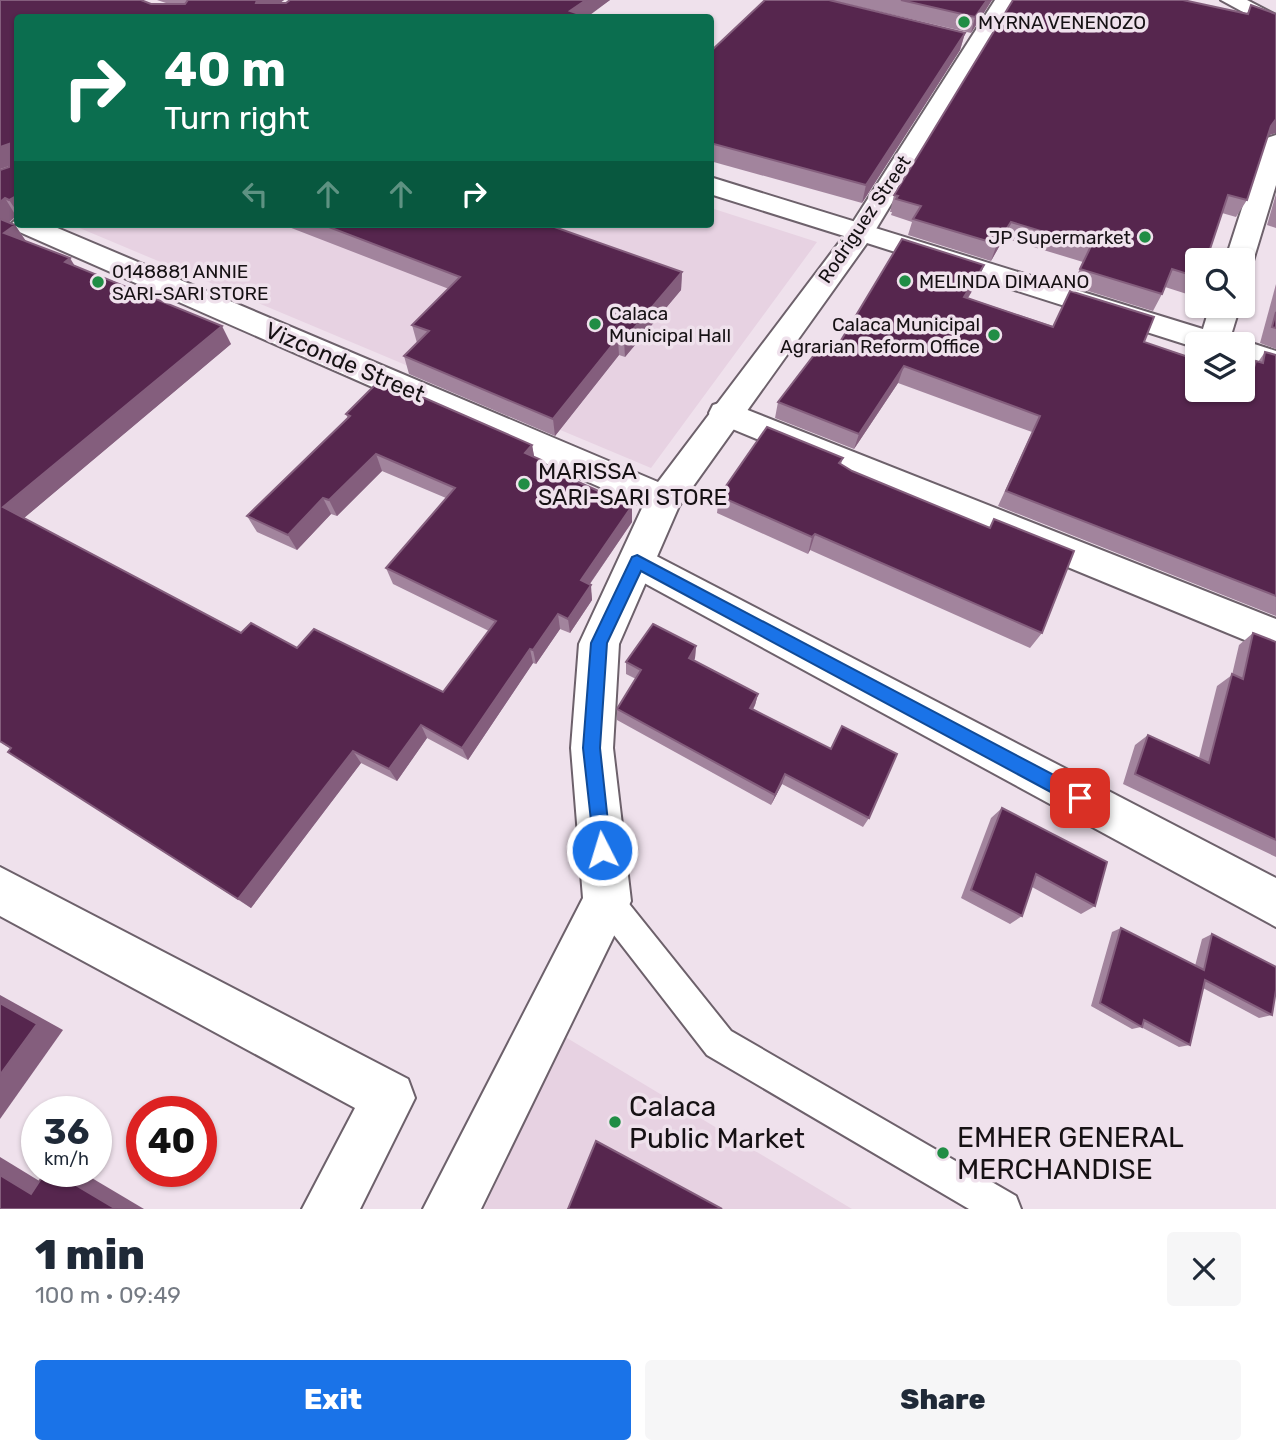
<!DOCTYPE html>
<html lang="en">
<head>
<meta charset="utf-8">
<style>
	:root { --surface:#fff; --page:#f6f6f7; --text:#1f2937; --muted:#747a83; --accent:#1a73e8 }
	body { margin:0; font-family:Rubik,sans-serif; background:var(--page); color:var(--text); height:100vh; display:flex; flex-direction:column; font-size:26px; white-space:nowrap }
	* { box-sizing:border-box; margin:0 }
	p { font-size:23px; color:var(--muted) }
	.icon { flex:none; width:38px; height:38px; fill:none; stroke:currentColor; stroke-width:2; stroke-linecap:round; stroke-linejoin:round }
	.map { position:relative; height:1209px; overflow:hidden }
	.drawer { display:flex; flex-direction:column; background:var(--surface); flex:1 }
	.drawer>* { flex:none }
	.hud { position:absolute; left:14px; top:14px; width:700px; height:214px; border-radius:7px; box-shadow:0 2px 5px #0004; background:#0b6e4f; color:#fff; overflow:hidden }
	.fabs { position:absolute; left:1185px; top:248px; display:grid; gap:14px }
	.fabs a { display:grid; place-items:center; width:70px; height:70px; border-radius:7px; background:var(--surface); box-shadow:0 2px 5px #0004; font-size:35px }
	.speed { position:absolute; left:21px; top:1096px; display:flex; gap:14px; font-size:35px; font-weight:700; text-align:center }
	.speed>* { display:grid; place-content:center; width:91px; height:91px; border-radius:50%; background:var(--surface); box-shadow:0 2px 5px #0004; line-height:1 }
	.speed small { font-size:18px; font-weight:400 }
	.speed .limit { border:10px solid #d22; background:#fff; color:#111 }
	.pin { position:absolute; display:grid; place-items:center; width:60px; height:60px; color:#fff; margin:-30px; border-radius:14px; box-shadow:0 4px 10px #0006 }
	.me { position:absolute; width:77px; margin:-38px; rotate:355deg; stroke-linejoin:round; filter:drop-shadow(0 0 5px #0008) }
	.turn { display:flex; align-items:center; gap:24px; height:147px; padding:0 35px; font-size:32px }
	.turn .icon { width:91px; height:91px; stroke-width:2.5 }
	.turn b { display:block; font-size:49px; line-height:60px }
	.lanes { display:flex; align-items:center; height:66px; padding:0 35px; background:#0003; justify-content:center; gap:35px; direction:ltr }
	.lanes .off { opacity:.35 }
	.round { display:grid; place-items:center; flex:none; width:74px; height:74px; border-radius:7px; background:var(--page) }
	.summary { display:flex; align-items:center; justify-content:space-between; height:119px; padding:0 35px }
	h1 { font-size:42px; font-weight:800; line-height:52px }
	.action { display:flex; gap:14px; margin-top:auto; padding:14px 35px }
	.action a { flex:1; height:80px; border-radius:7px; background:var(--accent); color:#fff; font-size:28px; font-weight:800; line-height:80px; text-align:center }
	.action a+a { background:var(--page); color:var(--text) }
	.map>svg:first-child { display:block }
	.built { fill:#e7d2e2 }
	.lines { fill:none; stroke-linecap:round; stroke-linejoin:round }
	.lane-casing { stroke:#6d616b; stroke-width:4 }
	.street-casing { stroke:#6d616b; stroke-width:4 }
	.secondary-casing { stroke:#6d616b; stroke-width:4 }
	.lane { fill:#fff; fill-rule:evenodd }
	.street { fill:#fff; fill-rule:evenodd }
	.secondary { fill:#fff; fill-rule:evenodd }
	.wall { fill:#a2849d }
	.shaded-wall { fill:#845e7d }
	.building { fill:#56264e; stroke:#845e7d; stroke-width:2 }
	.route { fill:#1a73e8; stroke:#114b97; stroke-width:2 }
	.poi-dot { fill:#208d45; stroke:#efe1ec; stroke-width:2.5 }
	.labels { text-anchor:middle; stroke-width:7; stroke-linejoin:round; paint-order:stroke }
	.far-poi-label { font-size:19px; fill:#161114; stroke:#efe1ec; text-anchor:start }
	.far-street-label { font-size:19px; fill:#161114; stroke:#efe1ec }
	.street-label { font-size:23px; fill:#161114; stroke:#efe1ec }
	.poi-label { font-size:23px; fill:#161114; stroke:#efe1ec; text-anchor:start }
	.near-poi-label { font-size:28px; fill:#161114; stroke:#efe1ec; text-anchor:start }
</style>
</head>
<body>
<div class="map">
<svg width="1276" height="1209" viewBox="0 0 1276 1209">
	<rect width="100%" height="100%" fill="#efe1ec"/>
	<g class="built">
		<polygon points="711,208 817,242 651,468 70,224 710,224"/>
		<polygon points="562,1035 852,1209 484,1209"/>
	</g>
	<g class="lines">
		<g class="lane-casing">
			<polygon id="lane" points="607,886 618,890 731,1031 1016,1196 1021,1209 969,1209 707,1055 596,912 592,901 596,890"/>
		</g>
		<g class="street-casing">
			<g id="street">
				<polygon points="995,0 1015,0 870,239 850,239 846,233"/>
				<polygon points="1221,0 1247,0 1276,15 1276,30"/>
				<polygon points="1276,135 1276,185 1253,261 1249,267 1242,269 1242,261 1225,261 1263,143 1267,138"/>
				<polygon points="1210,306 1240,306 1228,345 1200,345 1199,342"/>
				<polygon points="725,401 1276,619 1276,653 713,421 709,413 713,405"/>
				<polygon points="637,546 1276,878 1276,927 624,572 618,561 624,550"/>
				<polygon points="0,867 408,1079 415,1098 360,1209 302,1209 355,1108 0,916"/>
			</g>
		</g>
		<g class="secondary-casing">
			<polygon id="secondary" points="710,177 1232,338 1235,342 1242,340 1276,351 1276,373 1242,362 1242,345 1197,345 1197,348 867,243 679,506 619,644 613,748 631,901 481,1209 423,1209 583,898 571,748 579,644 643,506 15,230 11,224 18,218 18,224 48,224 658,482 844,236 710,194"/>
		</g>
		<use href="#lane" class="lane"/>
		<use href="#street" class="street"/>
		<use href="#secondary" class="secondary"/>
	</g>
	<g class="wall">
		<polygon points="0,0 169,4 157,0 284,0 280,3 610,0 587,16 18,18 18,216 16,216 9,223 15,225 26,241 231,344 24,518 241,633 297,648 443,692 489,631 393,584 386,568 446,498 382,471 337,516 331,514 297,550 257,532 247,516 348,419 346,414 532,445 534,457 541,460 542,466 632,506 632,522 590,584 592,600 570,633 560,629 536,664 533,663 468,760 427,738 397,781 361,763 251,908 8,752 11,749 0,742 0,170 9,167 9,166 0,169"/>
		<polygon points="830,0 992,0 971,33"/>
		<polygon points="1251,5 1276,133 1268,135 1247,200 1236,217 1222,213 1197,261 1197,284 1190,295 1165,287 1162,294 1153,311 1072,286 1083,262 1004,238 991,261 908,235 912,222 891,215 892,212 890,212 894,195 1247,14"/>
		<polygon points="965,33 960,50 862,203 710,161 710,52"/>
		<polygon points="1276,194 1276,228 1267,225"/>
		<polygon points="281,224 546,224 682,272 681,290 625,357 619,355 555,436 409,374 404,356 417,343 412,325 449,289"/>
		<polygon points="984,265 978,281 968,298 1053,326 1144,342 1245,375 1256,361 1258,362 1265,352 1276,355 1276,616 998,506 1032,432 898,383 854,449 775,418 778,402 837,347"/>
		<polygon points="1276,284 1276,349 1260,343"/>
		<polygon points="843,458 841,464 852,471 989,528 994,519 1042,633 1030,648 810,550 808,554 717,513 719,496"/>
		<polygon points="1253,633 1276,642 1276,857 1123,784 1135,745 1148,735 1199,758 1217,686 1232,675 1239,645"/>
		<polygon points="696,646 695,658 694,661 758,694 755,705 753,710 869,818 863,827 782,784 771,805 617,720 617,709 636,679 626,674 626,662"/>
		<polygon points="1002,808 1095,906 1081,914 1032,887 1022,916 1010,924 961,898 991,818"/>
		<polygon points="1121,928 1195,966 1202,939 1212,934 1272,1015 1259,1018 1203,988 1190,1045 1179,1047 1141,1027 1132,1029 1091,1006 1112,932"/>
	</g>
	<g class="shaded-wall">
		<polygon points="257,0 284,0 262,16 256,3"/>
		<polygon points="586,0 610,0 586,18 570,11"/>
		<polygon points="987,0 992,0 971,33 975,17"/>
		<polygon points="965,33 960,50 862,203 866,185"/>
		<polygon points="1276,119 1276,133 1266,136 1271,126"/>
		<polygon points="9,144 18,163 0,169 0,147"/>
		<polygon points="18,195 18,213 9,200"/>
		<polygon points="5,198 16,216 0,230 0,202"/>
		<polygon points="1011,222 1004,238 991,261 997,244"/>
		<polygon points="15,225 27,243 4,233"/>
		<polygon points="70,258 81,276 65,262"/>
		<polygon points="984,265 978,281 958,314 964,297"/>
		<polygon points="682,272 681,290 625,357 624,340"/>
		<polygon points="222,326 231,344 18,523 3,507"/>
		<polygon points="618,338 619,355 555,436 553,419"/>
		<polygon points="904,366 898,383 854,449 859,434"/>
		<polygon points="532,445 535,461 525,453"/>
		<polygon points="376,454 382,471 337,516 329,500"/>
		<polygon points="323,498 331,514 297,550 288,535"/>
		<polygon points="632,506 632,522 582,595 581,580"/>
		<polygon points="815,534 810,550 808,554 812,537"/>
		<polygon points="591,585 592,600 570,633 568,619"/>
		<polygon points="558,614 560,629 536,664 533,650"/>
		<polygon points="696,646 695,658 688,670 689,658"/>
		<polygon points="530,649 533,663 468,760 462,748"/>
		<polygon points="758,694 755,705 747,719 750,708"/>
		<polygon points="421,725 427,738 397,781 389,769"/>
		<polygon points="353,751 361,763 251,908 238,899"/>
		<polygon points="785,774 782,784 771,805 775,795"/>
		<polygon points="0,995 63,1030 0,1119"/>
		<polygon points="0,1157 59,1193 31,1194 0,1175"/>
		<polygon points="52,1171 80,1171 144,1209 116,1209"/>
	</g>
	<g class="building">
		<polygon points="0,0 141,0 151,4 185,4 188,0 257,0 256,3 286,3 290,0 586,0 570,11 591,18 18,18 18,195 9,200 5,198 0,202 0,170 9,167 9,144 0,147"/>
		<polygon points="765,0 829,0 965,33 866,185 710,143 710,52"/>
		<polygon points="901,0 987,0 975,17"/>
		<polygon points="1013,0 1183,0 1248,14 1251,5 1276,14 1276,119 1271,126 1247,200 1228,195 1206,261 1197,261 1197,277 1172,269 1162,294 1080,269 1091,246 1011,222 997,244 913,219 921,206 896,199 898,196 894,195"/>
		<polygon points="0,219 15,225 4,233 70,258 65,262 222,326 3,507 241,633 251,623 297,648 314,629 443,692 496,621 386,568 455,488 376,454 329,500 323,498 288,535 247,516 350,416 346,414 381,379 532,445 525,453 541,460 538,464 632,506 581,580 591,585 568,619 558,614 533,650 530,649 462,748 421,725 389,769 353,751 238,899 8,752 11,748 0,741"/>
		<polygon points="321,224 546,224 682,272 624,340 618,338 553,419 404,356 429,331 412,325 460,277"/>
		<polygon points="902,239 984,265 964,297 1053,327 1070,291 1154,317 1144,342 1197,360 1197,390 1242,390 1242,374 1251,377 1256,361 1263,363 1265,352 1276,355 1276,596 1006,491 1040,416 904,366 859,434 778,402 824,342 837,347"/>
		<polygon points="1276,312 1276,328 1272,327"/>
		<polygon points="767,427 843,458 839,463 852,471 990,528 994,519 1074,551 1042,633 815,534 812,537 719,496"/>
		<polygon points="653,624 696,646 689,658 758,694 750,708 831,749 842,726 897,754 869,818 785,774 775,795 617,709 641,670 626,662"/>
		<polygon points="1253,633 1276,642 1276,840 1135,774 1148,735 1209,763 1232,674 1243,679"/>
		<polygon points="1002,808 1107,862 1095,906 1036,874 1022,916 971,890"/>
		<polygon points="1121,928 1204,970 1212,934 1276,967 1276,990 1272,1015 1205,980 1190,1045 1144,1020 1142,1027 1100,1003"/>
		<polygon points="0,1003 37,1024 0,1075"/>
		<polygon points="596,1141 722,1209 568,1209"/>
		<polygon points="46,1171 52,1171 116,1209 0,1209 0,1175 31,1194"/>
	</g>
	<polygon class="route" points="637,555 1086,792 1089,798 1086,804 1080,807 1073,804 641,571 607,643 600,748 611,850 608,857 602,859 595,857 583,748 591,643 632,557"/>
	<g class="poi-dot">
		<circle cx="964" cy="22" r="7"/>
		<circle cx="1145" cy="237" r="7"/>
		<circle cx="905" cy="281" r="7"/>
		<circle cx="98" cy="282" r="7"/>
		<circle cx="595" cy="324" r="7"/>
		<circle cx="994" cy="335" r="7"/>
		<circle cx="524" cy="484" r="7"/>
		<circle cx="615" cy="1122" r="7"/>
		<circle cx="943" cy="1153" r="7"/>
	</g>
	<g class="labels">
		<g class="far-poi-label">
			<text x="978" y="29">MYRNA VENENOZO</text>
			<text x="1131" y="244" text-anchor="end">JP Supermarket</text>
			<text x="112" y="278">0148881 ANNIE<tspan x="112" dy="22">SARI-SARI STORE</tspan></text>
			<text x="919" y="288">MELINDA DIMAANO</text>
			<text x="609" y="320">Calaca<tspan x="609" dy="22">Municipal Hall</tspan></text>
			<text x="980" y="331" text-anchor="end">Calaca Municipal<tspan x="980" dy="22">Agrarian Reform Office</tspan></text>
		</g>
		<g class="far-street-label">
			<text transform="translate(864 219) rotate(-56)" y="7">Rodriguez Street</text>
		</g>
		<g class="street-label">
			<text transform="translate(345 362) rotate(23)" y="8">Vizconde Street</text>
		</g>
		<g class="poi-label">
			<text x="538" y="479">MARISSA<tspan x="538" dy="26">SARI-SARI STORE</tspan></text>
		</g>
		<g class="near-poi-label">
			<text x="629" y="1116">Calaca<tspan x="629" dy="32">Public Market</tspan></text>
			<text x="957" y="1147">EMHER GENERAL<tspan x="957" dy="32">MERCHANDISE</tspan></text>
		</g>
	</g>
</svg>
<div class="fabs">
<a><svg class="icon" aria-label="search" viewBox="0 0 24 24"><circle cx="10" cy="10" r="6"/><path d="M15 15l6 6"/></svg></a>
<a><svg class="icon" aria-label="layers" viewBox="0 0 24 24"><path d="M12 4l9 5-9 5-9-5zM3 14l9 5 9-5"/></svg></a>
</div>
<div class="speed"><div>36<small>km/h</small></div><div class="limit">40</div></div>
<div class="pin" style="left:1080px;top:798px;background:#d93025"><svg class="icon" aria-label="arrive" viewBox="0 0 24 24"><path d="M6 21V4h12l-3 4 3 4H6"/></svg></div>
<svg class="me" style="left:602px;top:850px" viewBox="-20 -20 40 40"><circle r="17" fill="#1a73e8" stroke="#fff" stroke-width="3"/><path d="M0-11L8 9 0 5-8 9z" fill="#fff"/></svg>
<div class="hud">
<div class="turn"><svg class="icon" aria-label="right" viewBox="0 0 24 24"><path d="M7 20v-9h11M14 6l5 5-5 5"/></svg><div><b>40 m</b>Turn right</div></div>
<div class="lanes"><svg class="icon off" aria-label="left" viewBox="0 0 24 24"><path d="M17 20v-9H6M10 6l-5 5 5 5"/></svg><svg class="icon off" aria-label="ahead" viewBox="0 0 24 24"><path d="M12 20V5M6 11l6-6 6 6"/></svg><svg class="icon off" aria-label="ahead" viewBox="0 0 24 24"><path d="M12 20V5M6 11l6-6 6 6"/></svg><svg class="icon" aria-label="right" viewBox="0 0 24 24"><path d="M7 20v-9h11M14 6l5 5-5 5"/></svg></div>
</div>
</div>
<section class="drawer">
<div class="summary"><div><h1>1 min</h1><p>100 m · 09:49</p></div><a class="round"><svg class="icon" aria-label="close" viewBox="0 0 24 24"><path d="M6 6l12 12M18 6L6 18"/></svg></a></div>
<div class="action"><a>Exit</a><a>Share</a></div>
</section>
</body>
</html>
